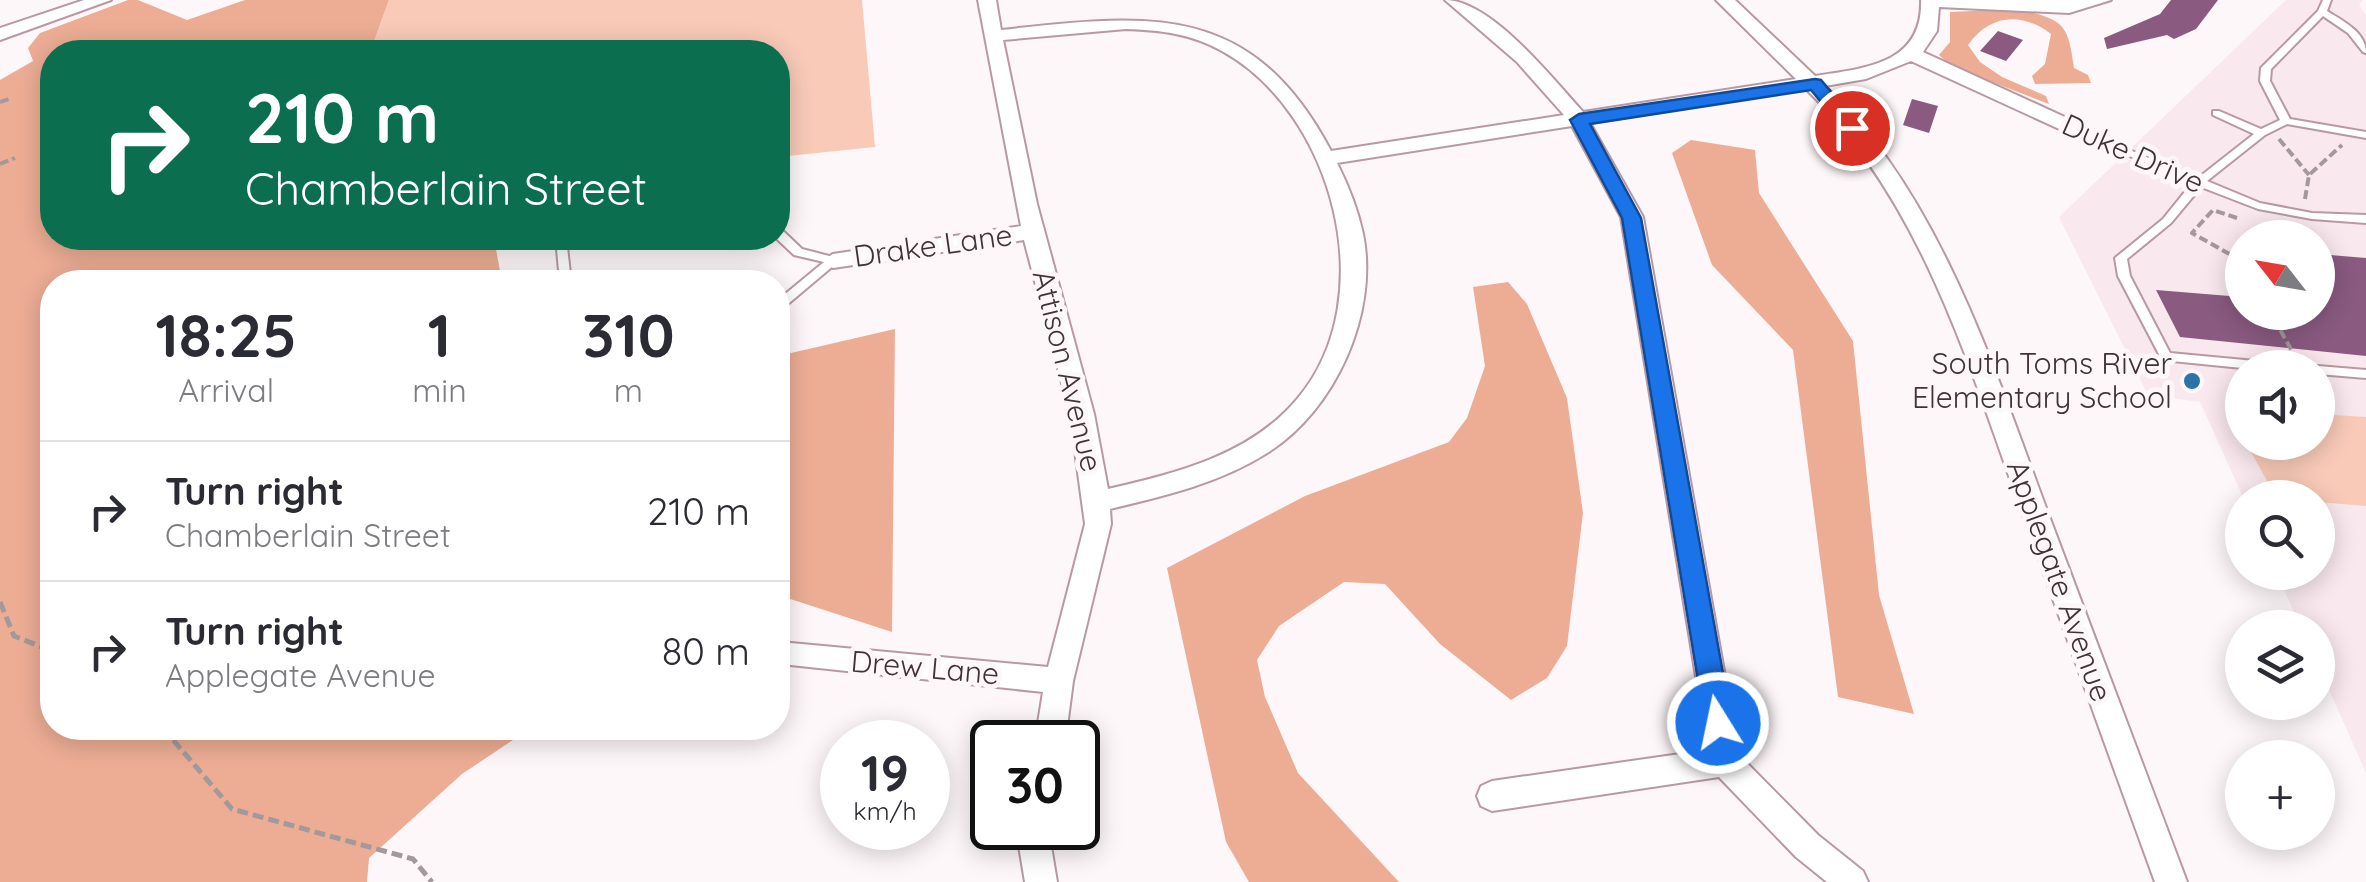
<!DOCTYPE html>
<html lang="en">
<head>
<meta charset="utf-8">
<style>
	:root { --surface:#fff; --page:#f7f7f7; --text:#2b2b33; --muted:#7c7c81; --line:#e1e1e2 }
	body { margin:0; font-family:Quicksand,sans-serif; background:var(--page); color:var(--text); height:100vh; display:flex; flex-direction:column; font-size:38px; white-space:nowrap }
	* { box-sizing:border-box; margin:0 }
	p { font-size:32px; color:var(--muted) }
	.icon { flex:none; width:55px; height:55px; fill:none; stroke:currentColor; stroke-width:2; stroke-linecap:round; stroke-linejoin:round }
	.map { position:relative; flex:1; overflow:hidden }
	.drawer { position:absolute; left:40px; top:270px; width:750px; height:470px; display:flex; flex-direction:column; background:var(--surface); border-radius:40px; box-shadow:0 5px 25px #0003 }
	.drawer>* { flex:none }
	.banner { position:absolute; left:40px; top:40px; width:750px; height:210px; border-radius:40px; box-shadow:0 5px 25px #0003; background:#0b6e4f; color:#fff; overflow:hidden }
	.needle { width:65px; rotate:301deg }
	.fabs { position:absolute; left:2225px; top:220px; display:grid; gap:20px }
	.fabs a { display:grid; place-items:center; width:110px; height:110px; border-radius:50%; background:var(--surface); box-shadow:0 5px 25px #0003; font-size:50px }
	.speed { position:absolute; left:820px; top:720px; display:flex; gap:20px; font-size:50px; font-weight:700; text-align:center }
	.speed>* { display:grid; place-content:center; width:130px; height:130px; border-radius:50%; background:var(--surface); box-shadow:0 5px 25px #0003; line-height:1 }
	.speed small { font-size:25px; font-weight:400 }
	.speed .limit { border:5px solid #111; border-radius:15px; background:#fff; color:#111 }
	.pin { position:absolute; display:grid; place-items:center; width:85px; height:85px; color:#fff; margin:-42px; border:5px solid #fff; border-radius:50%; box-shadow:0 2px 10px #0007 }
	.me { position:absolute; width:110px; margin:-55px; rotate:350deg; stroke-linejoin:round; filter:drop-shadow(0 0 8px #0008) }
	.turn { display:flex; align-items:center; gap:35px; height:210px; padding:0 40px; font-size:45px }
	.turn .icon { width:130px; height:130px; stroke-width:2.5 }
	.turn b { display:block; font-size:70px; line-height:85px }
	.eta { display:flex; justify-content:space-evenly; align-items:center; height:170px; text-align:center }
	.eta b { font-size:60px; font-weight:700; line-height:70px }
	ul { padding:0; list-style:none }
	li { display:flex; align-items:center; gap:30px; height:140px; padding:0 40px; border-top:2px solid var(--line) }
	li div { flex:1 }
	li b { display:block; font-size:38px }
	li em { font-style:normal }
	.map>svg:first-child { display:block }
	.built { fill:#f9e8ed; fill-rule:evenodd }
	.green { fill:#f9cab8 }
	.forest { fill:#edad95 }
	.building { fill:#8a5a81 }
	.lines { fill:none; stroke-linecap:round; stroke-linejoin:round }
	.lane-casing { stroke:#b899a3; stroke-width:4 }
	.street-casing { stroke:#b899a3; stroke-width:4 }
	.path-far1 { stroke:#a3999c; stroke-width:4; stroke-dasharray:9 4; stroke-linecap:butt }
	.path { stroke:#a3999c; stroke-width:5; stroke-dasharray:11 5; stroke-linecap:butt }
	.lane { fill:#fff; fill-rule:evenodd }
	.street { fill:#fff; fill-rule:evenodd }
	.route { fill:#1a73e8; stroke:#114b97; stroke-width:2.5 }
	.poi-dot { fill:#2a74a7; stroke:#fef7f9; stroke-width:4 }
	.labels { text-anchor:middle; stroke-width:10; stroke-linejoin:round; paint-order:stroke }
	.street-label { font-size:30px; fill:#403337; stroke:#fef7f9 }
	.poi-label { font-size:30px; fill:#403337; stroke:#fef7f9; text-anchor:end }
</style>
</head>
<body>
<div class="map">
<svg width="2366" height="882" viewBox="0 0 2366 882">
	<rect width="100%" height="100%" fill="#fef7f9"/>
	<path class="built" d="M2286,0H2363L2359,5L2366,15V773L2318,665V628L2301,627L2276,573L2318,572V498L2243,497L2200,402L2148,395L2059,217ZM2242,238H2318V312H2242ZM2242,368H2318V442H2242Z"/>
	<g class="green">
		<polygon points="389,0 862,0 875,147 778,157 778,52 370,52"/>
		<polygon points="2318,414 2366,417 2366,506 2318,502 2318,498 2276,497 2246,443 2318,442"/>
	</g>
	<g class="forest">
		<polygon points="128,0 138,0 187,20 245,0 389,0 370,52 52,52 52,238 494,238 502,282 52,282 52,728 531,728 462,774 369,858 367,882 0,882 0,80 33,61 28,48 40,33"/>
		<path d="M2018,9C2064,20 2068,23 2074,68L2088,75L2091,83L2035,84L2032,76L2045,64L2051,34C2021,11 1989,15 1968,45L1980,62L2002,77L2046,96L2049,104L1951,66L1939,55L1950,42V12Z"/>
		<polygon points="1691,140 1755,150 1759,193 1853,341 1879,595 1914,714 1838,697 1793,350 1712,265 1672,153"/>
		<polygon points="1508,282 1527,304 1567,398 1583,513 1567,646 1547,678 1511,700 1440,644 1385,584 1344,582 1279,626 1257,660 1265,697 1298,773 1399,882 1249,882 1226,842 1167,568 1305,496 1449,442 1467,418 1485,366 1473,287"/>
		<polygon points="895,329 892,632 778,595 778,356"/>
	</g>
	<g class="building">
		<polygon points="2171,0 2218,0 2196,29 2174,39 2167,35 2107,49 2104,38 2160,14"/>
		<polygon points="1998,31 2023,40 2006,61 1980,51"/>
		<polygon points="1912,99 1938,106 1929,133 1903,125"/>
		<polygon points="2318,254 2366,258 2366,356 2180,337 2156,290 2242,297 2242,312 2318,312"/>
	</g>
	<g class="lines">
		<g class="lane-casing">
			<g id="lane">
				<path d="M2323,0H2331L2327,11C2343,21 2366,32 2366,53L2363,52L2348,33L2323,16L2271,69L2270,81L2290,119L2366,132V138L2287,124L2265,135L2207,181L2260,203L2312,213L2366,215V223L2312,219L2258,209L2201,187L2171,223L2127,259L2130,276L2170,353L2287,364L2293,368H2242L2162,360L2118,276L2115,258L2163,219L2192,183L2118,151L2119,149H2127L2198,178L2254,134L2213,115V111H2219L2261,129L2280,120L2260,81L2261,68L2318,11Z"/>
				<polygon points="778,229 782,230 802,249 837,258 839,261 782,309 778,310 778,300 824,262 794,255 776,238"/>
				<polygon points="556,238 566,238 571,282 560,282"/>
				<polygon points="2318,366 2366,370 2366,378 2318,374 2318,368 2313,368"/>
			</g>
		</g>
		<g class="street-casing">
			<g id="street">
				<polygon points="84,0 111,0 0,40 0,28"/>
				<path d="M978,0H996L1001,30C1149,14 1251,0 1331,151L1564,115L1517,62L1445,0C1491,0 1552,78 1583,112L1796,79L1716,0H1735L1815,76C1866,68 1923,64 1921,0H2111L2069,13L1939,7L1937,31L1923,52L2130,147V155H2116L1911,61L1866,79L1825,86C1940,195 1994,369 2048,513C2094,636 2141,759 2187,882H2155C2111,761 2067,639 2024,518C1970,370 1923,202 1806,89L1590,123L1643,217L1739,755L1818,835L1863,871L1868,882H1827L1796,857L1719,777L1492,811L1481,806L1477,796L1481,786L1492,781L1708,750L1621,217L1572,126L1337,163C1348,185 1358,210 1363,234C1379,313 1335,411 1267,453C1220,483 1164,496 1110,509L1111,524L1073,681L1065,742H1035L1043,692L781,664L778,653L781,646L791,643L1048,667L1085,524L1070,414L1024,240L833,268L822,261L833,254L1021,226ZM1126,29C1160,30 1192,34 1222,51C1333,112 1383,297 1298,398C1251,455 1177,473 1108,489L1094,414L1037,204L1003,40Z"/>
				<polygon points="1021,828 1052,828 1051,846 1057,882 1025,882 1019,846"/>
			</g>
		</g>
		<g class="path-far1">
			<polyline points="0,102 9,99"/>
			<polyline points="2279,139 2309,175"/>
			<polyline points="0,164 15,158"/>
			<polyline points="2305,199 2309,175 2342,145"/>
			<polyline points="2237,218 2213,210 2192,233 2233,256 2242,272"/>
			<polyline points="2274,319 2292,351"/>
		</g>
		<g class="path">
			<polyline points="0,602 14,636 52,651"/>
			<polyline points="163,728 232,809 413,859 432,882"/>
		</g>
		<use href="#lane" class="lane"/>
		<use href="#street" class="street"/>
	</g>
	<polygon class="route" points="1815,79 1821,80 1858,124 1858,132 1846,132 1811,90 1590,124 1641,218 1732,723 1728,731 1718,735 1709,731 1705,723 1622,218 1570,120 1579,114"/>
	<circle class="poi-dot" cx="2192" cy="381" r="10"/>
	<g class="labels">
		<g class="street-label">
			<text transform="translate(2133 154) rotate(24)" y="10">Duke Drive</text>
			<text transform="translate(933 246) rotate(-8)" y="10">Drake Lane</text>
			<text transform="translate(1067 371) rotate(76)" y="10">Attison Avenue</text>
			<text transform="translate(2059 581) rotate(70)" y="10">Applegate Avenue</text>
			<text transform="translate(925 668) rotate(5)" y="10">Drew Lane</text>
		</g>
		<g class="poi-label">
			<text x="2172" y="374">South Toms River<tspan x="2172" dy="34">Elementary School</tspan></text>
		</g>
	</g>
</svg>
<div class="fabs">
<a><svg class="needle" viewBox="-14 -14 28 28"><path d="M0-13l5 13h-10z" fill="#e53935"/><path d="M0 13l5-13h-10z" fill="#7c7c81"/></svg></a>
<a><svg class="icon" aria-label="sound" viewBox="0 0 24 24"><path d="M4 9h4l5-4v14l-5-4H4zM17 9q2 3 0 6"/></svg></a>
<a><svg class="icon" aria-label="search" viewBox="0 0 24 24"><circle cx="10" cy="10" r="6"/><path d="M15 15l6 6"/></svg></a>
<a><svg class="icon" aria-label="layers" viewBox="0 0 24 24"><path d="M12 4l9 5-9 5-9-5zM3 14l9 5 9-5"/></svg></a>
<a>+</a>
</div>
<div class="speed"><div>19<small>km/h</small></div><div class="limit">30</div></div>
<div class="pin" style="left:1852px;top:128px;background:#d93025"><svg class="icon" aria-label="arrive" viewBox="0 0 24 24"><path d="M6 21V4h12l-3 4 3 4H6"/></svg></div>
<svg class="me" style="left:1718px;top:723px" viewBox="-20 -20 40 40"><circle r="17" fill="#1a73e8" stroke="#fff" stroke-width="3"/><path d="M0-11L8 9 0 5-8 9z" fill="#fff"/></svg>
<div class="banner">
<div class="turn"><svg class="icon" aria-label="right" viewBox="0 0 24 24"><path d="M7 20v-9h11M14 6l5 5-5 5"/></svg><div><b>210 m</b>Chamberlain Street</div></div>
</div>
<section class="drawer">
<div class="eta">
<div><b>18:25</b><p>Arrival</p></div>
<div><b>1</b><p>min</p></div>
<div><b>310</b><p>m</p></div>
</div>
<ul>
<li><svg class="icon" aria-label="right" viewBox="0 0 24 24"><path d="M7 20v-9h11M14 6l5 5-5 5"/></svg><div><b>Turn right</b><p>Chamberlain Street</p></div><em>210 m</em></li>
<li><svg class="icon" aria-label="right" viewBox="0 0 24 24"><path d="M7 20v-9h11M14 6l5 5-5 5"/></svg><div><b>Turn right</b><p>Applegate Avenue</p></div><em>80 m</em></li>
</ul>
</section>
</div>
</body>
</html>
